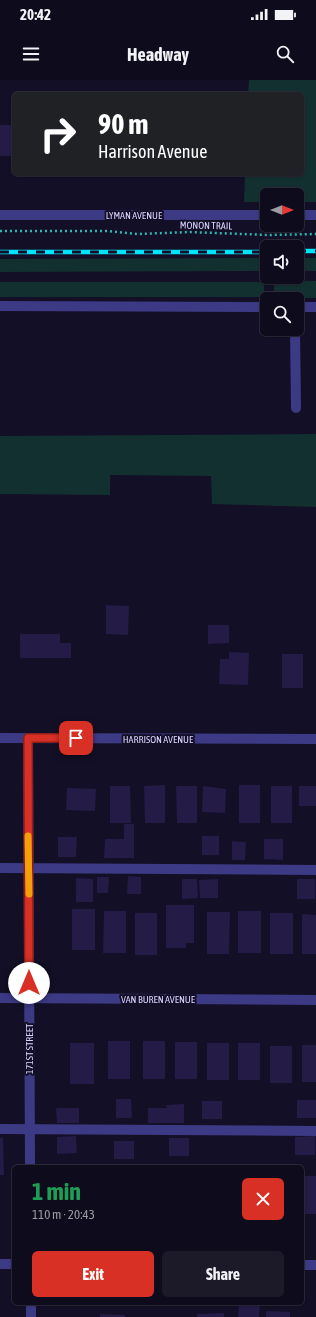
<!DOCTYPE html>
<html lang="en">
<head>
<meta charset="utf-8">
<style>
	:root { --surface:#0e0b1c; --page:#1c1929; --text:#f1f3f6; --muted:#9b9ba3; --line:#2e2b3b; --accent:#d93025 }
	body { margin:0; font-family:"Asap Condensed",sans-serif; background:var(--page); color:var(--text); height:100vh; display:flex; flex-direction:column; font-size:15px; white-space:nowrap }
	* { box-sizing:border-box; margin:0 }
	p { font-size:13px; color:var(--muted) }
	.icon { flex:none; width:22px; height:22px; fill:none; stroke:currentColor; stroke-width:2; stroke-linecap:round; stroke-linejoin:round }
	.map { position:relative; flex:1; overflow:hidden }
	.drawer { position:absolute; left:12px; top:1085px; width:292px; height:140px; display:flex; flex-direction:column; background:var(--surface); border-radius:6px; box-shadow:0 1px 3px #0004,0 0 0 1px var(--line) }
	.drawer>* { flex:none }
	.banner { position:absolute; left:12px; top:12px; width:292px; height:84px; border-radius:6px; box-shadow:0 1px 3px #0004,0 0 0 1px var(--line); background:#202124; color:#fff; overflow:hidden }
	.needle { width:26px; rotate:90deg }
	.fabs { position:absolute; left:260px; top:108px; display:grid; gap:8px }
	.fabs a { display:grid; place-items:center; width:44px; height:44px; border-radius:6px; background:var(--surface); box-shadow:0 1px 3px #0004,0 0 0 1px var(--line); font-size:20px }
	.pin { position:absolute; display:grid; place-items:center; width:34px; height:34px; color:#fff; margin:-17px; border-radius:8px; box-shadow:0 2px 6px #0006 }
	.me { position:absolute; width:44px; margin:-22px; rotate:0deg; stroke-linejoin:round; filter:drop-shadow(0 0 3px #0008) }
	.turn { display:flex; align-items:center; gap:14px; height:84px; padding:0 20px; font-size:18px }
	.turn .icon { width:52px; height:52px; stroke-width:2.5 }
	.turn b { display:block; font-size:28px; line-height:34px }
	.round { display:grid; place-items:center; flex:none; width:42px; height:42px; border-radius:6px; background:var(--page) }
	.overview { display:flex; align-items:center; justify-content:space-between; height:68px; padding:0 20px }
	h1 { font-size:24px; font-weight:700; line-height:30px; color:#1e9e55 }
	.primary-button { display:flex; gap:8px; margin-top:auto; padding:8px 20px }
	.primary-button a { flex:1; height:46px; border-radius:6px; background:var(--accent); color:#fff; font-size:16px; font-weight:700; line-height:46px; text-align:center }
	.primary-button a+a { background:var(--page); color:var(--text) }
	.status { display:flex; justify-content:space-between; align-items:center; height:28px; padding:0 20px; background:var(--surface); direction:ltr }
	.status svg { height:11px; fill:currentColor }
	header { display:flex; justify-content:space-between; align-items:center; height:52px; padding:0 20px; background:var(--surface); font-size:18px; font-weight:700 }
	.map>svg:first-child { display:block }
	.green { fill:#12302f }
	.building { fill:#241b47 }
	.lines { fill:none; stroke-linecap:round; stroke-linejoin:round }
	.path { stroke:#2fb8b0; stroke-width:2.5; stroke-dasharray:2 3; stroke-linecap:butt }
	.minor { stroke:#3d3a85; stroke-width:10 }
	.rail-casing { stroke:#00e5ff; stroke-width:4.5 }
	.rail { stroke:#130f26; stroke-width:3; stroke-dasharray:9; stroke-linecap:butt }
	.route-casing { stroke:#8d1f18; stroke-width:10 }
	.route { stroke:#d93025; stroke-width:7 }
	.slow { stroke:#f59e0b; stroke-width:7 }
	.labels { text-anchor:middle; stroke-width:4; stroke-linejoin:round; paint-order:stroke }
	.street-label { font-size:10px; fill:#d9d4ff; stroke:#130f26 }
</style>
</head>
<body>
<div class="status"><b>20:42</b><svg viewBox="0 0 49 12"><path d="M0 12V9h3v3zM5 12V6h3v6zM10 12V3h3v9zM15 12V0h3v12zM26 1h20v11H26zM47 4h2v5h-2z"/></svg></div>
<header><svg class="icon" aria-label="menu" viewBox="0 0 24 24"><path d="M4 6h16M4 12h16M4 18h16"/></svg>Headway<svg class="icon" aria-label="search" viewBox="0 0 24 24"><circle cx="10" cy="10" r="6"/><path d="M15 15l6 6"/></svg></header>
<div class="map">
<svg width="316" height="1237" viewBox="0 0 316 1237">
	<rect width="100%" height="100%" fill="#130f26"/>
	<g class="green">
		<polygon points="249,0 316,0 316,122 297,122 297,115 267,115 267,122 244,122 245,94 302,94 302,14 248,14"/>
		<polygon points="267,178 267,191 0,192 0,179"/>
		<rect x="297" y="178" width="19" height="13"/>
		<polygon points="274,200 316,201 316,218 274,218"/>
		<rect x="0" y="202" width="264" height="15"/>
		<polygon points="316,354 316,427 212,424 211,396 110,395 110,415 0,414 0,356"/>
	</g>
	<g class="building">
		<rect x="0" y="45" width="14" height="31"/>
		<polygon points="106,525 129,526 128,555 106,554"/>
		<polygon points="208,545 229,545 229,563 208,564"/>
		<polygon points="20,554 60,554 60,563 71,563 71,578 20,578"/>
		<polygon points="229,572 249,573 248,605 219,604 220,579 229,579"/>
		<rect x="282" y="574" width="21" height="34"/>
		<polygon points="165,705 165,743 145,743 144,706"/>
		<rect x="239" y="705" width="21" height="38"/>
		<polygon points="110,706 130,706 131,743 110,743"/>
		<polygon points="176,706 197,706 197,743 177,743"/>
		<polygon points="203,706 226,709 225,733 202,732"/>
		<rect x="271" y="706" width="21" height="37"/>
		<rect x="299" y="706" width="17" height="20"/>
		<polygon points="67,708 96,709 95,731 66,730"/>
		<polygon points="124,744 134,744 134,778 104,778 105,759 124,759"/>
		<rect x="202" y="756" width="17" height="19"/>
		<polygon points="58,757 77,757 76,777 58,777"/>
		<polygon points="264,759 283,759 283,780 264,779"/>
		<polygon points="232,761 246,762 245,780 232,780"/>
		<polygon points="128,796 141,797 141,814 127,814"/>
		<polygon points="97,797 109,797 108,813 97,813"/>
		<polygon points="76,798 93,799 93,822 76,822"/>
		<polygon points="182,799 197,799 198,818 182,819"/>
		<polygon points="218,799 218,818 200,818 199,800"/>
		<rect x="297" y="799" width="18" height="20"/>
		<polygon points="166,825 194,825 194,863 186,863 186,868 166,868"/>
		<rect x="72" y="829" width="23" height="41"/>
		<polygon points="104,831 126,831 126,873 103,873"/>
		<rect x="238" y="831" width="23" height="42"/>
		<polygon points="207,832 230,832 229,874 207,874"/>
		<rect x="135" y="833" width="22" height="42"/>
		<rect x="270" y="833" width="23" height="41"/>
		<polygon points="302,834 316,835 316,874 302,874"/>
		<rect x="108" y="961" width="22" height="38"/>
		<rect x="143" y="961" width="22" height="38"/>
		<rect x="175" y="962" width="22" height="37"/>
		<rect x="70" y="963" width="24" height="41"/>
		<rect x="207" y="963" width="22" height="37"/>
		<rect x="238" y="963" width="22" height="37"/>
		<rect x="302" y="965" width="14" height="37"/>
		<rect x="270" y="966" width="22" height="37"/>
		<polygon points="116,1019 131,1019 132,1038 116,1038"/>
		<rect x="297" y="1020" width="19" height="18"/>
		<rect x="202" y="1021" width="20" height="18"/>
		<polygon points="184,1024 184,1043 148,1043 148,1028 167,1028 166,1025"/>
		<polygon points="56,1028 79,1028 79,1043 57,1043"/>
		<polygon points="76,1056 77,1073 57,1074 57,1057"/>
		<polygon points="315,1056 315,1075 295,1075 295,1057"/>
		<polygon points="0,1058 3,1058 4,1095 0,1095"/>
		<rect x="169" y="1058" width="20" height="18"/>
		<rect x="114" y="1061" width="20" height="18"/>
		<rect x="302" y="1096" width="14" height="38"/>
		<polygon points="239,1223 260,1223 259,1237 238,1237"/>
		<polygon points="266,1231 290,1232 290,1237 266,1237"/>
		<polygon points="224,1233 224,1237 197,1237 197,1234"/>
		<polygon points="100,1234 125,1235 125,1237 100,1237"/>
	</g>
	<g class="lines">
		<polyline class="path" points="0,151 108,151 138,154 190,152 268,155 316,154"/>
		<g class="minor">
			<polyline points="0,135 267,135"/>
			<polyline points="297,135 316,135"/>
			<polyline points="0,226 267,227"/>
			<polyline points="297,227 316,227"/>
			<polyline points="295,249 296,328"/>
			<polyline points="0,658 316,659"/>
			<polyline points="28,658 30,1087"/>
			<polyline points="0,788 316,790"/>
			<polyline points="0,918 316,920"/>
			<polyline points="0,1049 316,1051"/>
			<polyline points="0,1184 14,1184"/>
			<polyline points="302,1185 316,1185"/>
			<polyline points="31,1223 31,1237"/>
		</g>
		<g class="rail-casing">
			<g id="rail">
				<polyline points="297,171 316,171"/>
				<polyline points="0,172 267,172"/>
			</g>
		</g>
		<use href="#rail" class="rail"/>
	</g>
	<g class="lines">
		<g class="route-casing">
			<polyline id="route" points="29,903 28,658 76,658"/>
		</g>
		<use href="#route" class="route"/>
		<polyline class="slow" points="28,756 29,814"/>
	</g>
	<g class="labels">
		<g class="street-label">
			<text x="134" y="139">LYMAN AVENUE</text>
			<text transform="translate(206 145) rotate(1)" y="4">MONON TRAIL</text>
			<text x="158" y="663">HARRISON AVENUE</text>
			<text x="158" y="923">VAN BUREN AVENUE</text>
			<text transform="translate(29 969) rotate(-90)" y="4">171ST STREET</text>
		</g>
	</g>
</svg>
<div class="fabs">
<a><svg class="needle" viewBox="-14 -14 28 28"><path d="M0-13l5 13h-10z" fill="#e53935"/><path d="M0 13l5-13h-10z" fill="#9b9ba3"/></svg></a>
<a><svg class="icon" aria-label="sound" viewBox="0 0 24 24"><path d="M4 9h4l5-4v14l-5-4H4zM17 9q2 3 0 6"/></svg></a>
<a><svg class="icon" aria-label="search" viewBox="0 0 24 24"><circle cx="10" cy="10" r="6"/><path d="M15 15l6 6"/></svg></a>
</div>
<div class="pin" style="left:76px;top:658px;background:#d93025"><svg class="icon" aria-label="arrive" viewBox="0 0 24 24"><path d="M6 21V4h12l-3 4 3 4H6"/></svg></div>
<svg class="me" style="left:29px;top:903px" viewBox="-20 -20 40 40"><circle r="19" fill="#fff"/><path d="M0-13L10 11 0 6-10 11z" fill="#d93025"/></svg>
<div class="banner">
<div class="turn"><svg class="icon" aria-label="right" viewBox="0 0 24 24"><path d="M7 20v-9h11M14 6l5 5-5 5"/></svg><div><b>90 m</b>Harrison Avenue</div></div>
</div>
<section class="drawer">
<div class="overview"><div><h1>1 min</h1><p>110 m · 20:43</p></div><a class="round" style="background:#d93025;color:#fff"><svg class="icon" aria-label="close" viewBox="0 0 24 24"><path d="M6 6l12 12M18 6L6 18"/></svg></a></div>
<div class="primary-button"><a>Exit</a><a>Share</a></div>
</section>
</div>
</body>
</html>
